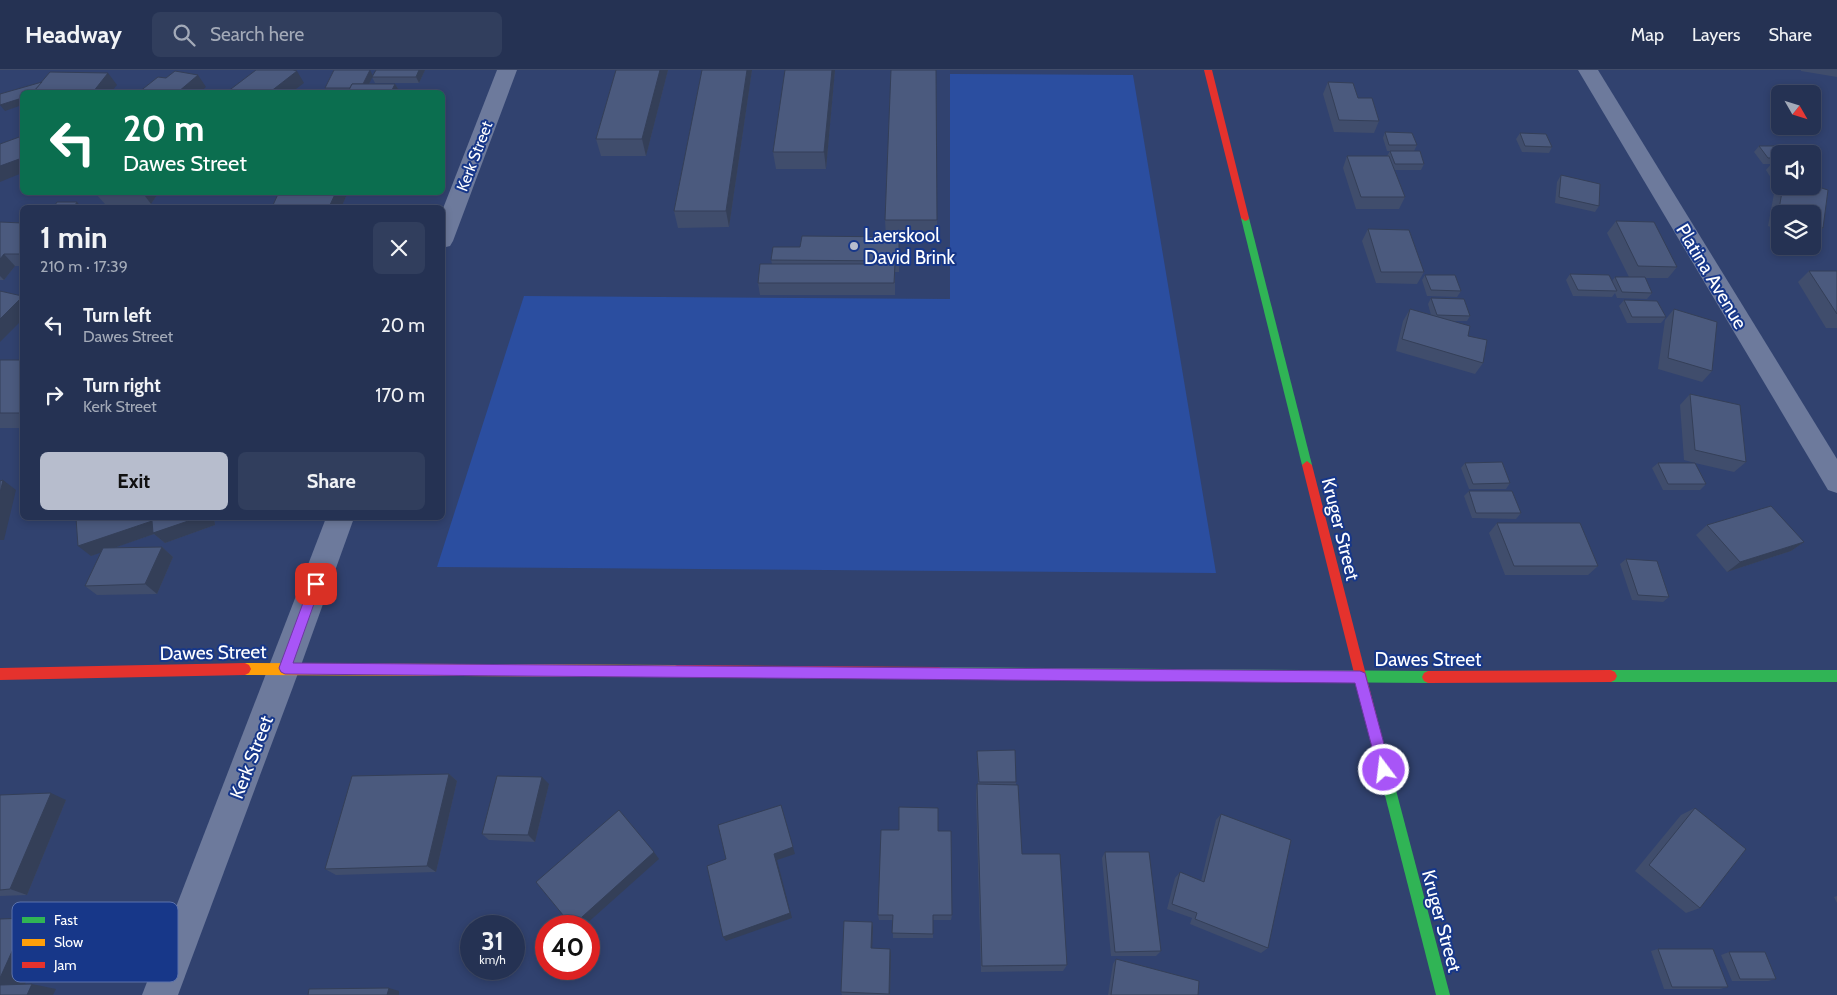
<!DOCTYPE html>
<html lang="en">
<head>
<meta charset="utf-8">
<style>
	:root { --surface:#253253; --page:#313e5d; --text:#f1f3f6; --muted:#a3aab8; --line:#424d6a; --accent:#b7bdcd }
	body { margin:0; font-family:Cabin,sans-serif; background:var(--page); color:var(--text); height:100vh; display:flex; flex-direction:column; font-size:19px; white-space:nowrap }
	* { box-sizing:border-box; margin:0 }
	p { font-size:16px; color:var(--muted) }
	.icon { flex:none; width:28px; height:28px; fill:none; stroke:currentColor; stroke-width:2; stroke-linecap:round; stroke-linejoin:round }
	.map { position:relative; flex:1; overflow:hidden }
	.side { position:absolute; left:20px; top:135px; width:425px; height:315px; display:flex; flex-direction:column; background:var(--surface); border-radius:8px; box-shadow:0 2px 8px #0003,0 0 0 1px var(--line) }
	.side>* { flex:none }
	.guide { position:absolute; left:20px; top:20px; width:425px; height:105px; border-radius:8px; box-shadow:0 2px 8px #0003,0 0 0 1px var(--line); background:#0b6e4f; color:#fff; overflow:hidden }
	.needle { width:32px; rotate:129deg }
	.fabs { position:absolute; left:1771px; top:15px; display:grid; gap:10px }
	.fabs a { display:grid; place-items:center; width:50px; height:50px; border-radius:8px; background:var(--surface); box-shadow:0 2px 8px #0003,0 0 0 1px var(--line); font-size:25px }
	.speed { position:absolute; left:460px; top:845px; display:flex; gap:10px; font-size:25px; font-weight:700; text-align:center }
	.speed>* { display:grid; place-content:center; width:65px; height:65px; border-radius:50%; background:var(--surface); box-shadow:0 2px 8px #0003,0 0 0 1px var(--line); line-height:1 }
	.speed small { font-size:12px; font-weight:400 }
	.speed .limit { border:8px solid #d22; background:#fff; color:#111 }
	.pin { position:absolute; display:grid; place-items:center; width:42px; height:42px; color:#fff; margin:-21px; border-radius:10px; box-shadow:0 2px 8px #0006 }
	.me { position:absolute; width:55px; margin:-28px; rotate:345deg; stroke-linejoin:round; filter:drop-shadow(0 0 4px #0008) }
	.turn { display:flex; align-items:center; gap:18px; height:105px; padding:0 20px; font-size:22px }
	.turn .icon { width:65px; height:65px; stroke-width:2.5 }
	.turn b { display:block; font-size:35px; line-height:42px }
	.round { display:grid; place-items:center; flex:none; width:52px; height:52px; border-radius:8px; background:var(--page) }
	.summary { display:flex; align-items:center; justify-content:space-between; height:85px; padding:0 20px }
	h1 { font-size:30px; font-weight:700; line-height:38px }
	.primary-button { display:flex; gap:10px; margin-top:auto; padding:10px 20px }
	.primary-button a { flex:1; height:58px; border-radius:8px; background:var(--accent); color:#111; font-size:20px; font-weight:700; line-height:58px; text-align:center }
	.primary-button a+a { background:var(--page); color:var(--text) }
	ul { padding:0; list-style:none }
	li { display:flex; align-items:center; gap:15px; height:70px; padding:0 20px }
	li div { flex:1 }
	li b { display:block; font-size:19px }
	li em { font-style:normal }
	header { display:flex; align-items:center; gap:30px; box-sizing:border-box; height:70px; padding:0 25px; background:var(--surface); border-bottom:1px solid var(--line) }
	header strong { font-size:24px }
	nav { display:flex; gap:28px; margin-inline-start:auto; font-size:18px }
	.search { width:350px; height:45px; background:var(--page); display:flex; align-items:center; gap:12px; box-sizing:border-box; padding:0 18px; border-radius:8px; color:var(--muted); font-size:19px }
	.map>svg:first-child { display:block }
	.green { fill:#2b4ea0 }
	.lines { fill:none; stroke-linecap:round; stroke-linejoin:round }
	.street { fill:#6d7a9c; fill-rule:evenodd }
	.fast { fill:#30b455; fill-rule:evenodd }
	.slow { fill:#ff9f0a; fill-rule:evenodd }
	.jam { fill:#e5322d; fill-rule:evenodd }
	.wall { fill:#404d6c }
	.shaded-wall { fill:#343f58 }
	.building { fill:#4b5a7e; stroke:#343f58 }
	.route { fill:#a855f7; stroke:#6d37a1 }
	.poi-dot { fill:#b7bdcd; stroke:#173789; stroke-width:2 }
	.labels { text-anchor:middle; stroke-width:4; stroke-linejoin:round; paint-order:stroke }
	.far-street-label { font-size:16px; fill:#fff; stroke:#173789 }
	.poi-label { font-size:19px; fill:#fff; stroke:#173789; text-anchor:start }
	.street-label { font-size:19px; fill:#fff; stroke:#173789 }
	.key { fill:#173789; stroke:#5d73ac; stroke-width:1 }
	.key-label { font-size:14px; fill:#fff }
</style>
</head>
<body>
<header>
<strong>Headway</strong>
<div class="search"><svg class="icon" aria-label="search" viewBox="0 0 24 24"><circle cx="10" cy="10" r="6"/><path d="M15 15l6 6"/></svg>Search here</div>
<nav><a>Map</a><a>Layers</a><a>Share</a></nav>
</header>
<div class="map">
<svg width="1837" height="925" viewBox="0 0 1837 925">
	<rect width="100%" height="100%" fill="#31426f"/>
	<polygon class="green" points="950,4 1133,5 1216,503 437,497 524,226 950,229"/>
	<g class="lines">
		<g class="street">
			<polygon points="497,0 517,0 453,171 450,176 442,178 442,141"/>
			<polygon points="1578,0 1598,0 1837,389 1837,423 1828,420"/>
			<polygon points="326,448 354,448 300,598 178,925 142,925"/>
		</g>
		<g class="fast">
			<polygon points="1245,145 1249,148 1312,395 1307,399 1302,395 1241,148"/>
			<polygon points="939,597 1428,601 1432,603 1434,607 1432,611 1428,613 939,609 935,607 933,603 935,599"/>
			<polygon points="1611,600 1837,600 1837,612 1611,612 1607,610 1605,606 1607,602"/>
			<polygon points="1376,661 1380,663 1382,667 1450,925 1436,925 1370,667 1372,663"/>
		</g>
		<polygon class="slow" points="245,593 677,595 681,597 683,601 681,605 677,607 245,605 241,603 239,599 241,595"/>
		<g class="jam">
			<polygon points="1204,0 1212,0 1249,148 1248,150 1245,151 1241,148"/>
			<polygon points="1307,391 1312,395 1382,667 1380,671 1376,673 1372,671 1370,667 1302,395"/>
			<polygon points="245,593 249,595 251,599 249,603 245,605 0,610 0,598"/>
			<polygon points="677,595 939,597 943,599 945,603 943,607 939,609 677,607 673,605 671,601 673,597"/>
			<polygon points="1611,600 1615,602 1617,606 1615,610 1611,612 1428,613 1424,611 1422,607 1424,603 1428,601"/>
		</g>
	</g>
	<g class="wall">
		<polygon points="425,0 419,13 375,13 372,7 369,14 395,14 400,22 328,22 325,18 373,6"/>
		<polygon points="616,0 668,0 646,86 601,86 596,69"/>
		<polygon points="702,0 752,0 729,157 678,158 674,141"/>
		<polygon points="835,0 826,99 776,99 773,82"/>
		<polygon points="1801,0 1837,0 1837,7 1801,1"/>
		<polygon points="1328,12 1379,51 1374,63 1334,62 1323,24"/>
		<polygon points="1385,62 1417,75 1414,81 1424,94 1421,100 1394,100 1405,127 1399,139 1356,139 1343,98 1347,86 1387,86 1390,81 1387,81 1383,68"/>
		<polygon points="1520,63 1552,77 1549,83 1522,82 1516,69"/>
		<polygon points="1759,76 1780,84 1780,94 1763,94 1754,82"/>
		<polygon points="1771,94 1780,94 1780,116 1812,116 1823,158 1812,169 1812,144 1780,144 1780,160 1768,156 1775,118 1779,113 1774,113 1766,100"/>
		<polygon points="1561,105 1599,136 1595,142 1555,133 1557,112"/>
		<polygon points="159,122 151,134 105,134 95,123"/>
		<polygon points="348,122 341,138 274,138 273,135"/>
		<polygon points="885,150 937,150 937,167 899,167 899,202 895,202 895,225 760,225 758,213 772,194 771,190 800,177 886,167"/>
		<polygon points="1616,151 1677,197 1668,208 1645,208 1652,223 1647,229 1617,228 1615,223 1612,227 1573,226 1566,210 1570,204 1612,211 1615,207 1629,207 1607,163"/>
		<polygon points="0,152 22,153 22,196 15,196 4,210 0,210"/>
		<polygon points="1368,159 1424,202 1417,214 1376,213 1362,171"/>
		<polygon points="1809,201 1837,201 1837,258 1826,258 1798,212"/>
		<polygon points="1425,205 1461,221 1457,227 1427,226 1422,210"/>
		<polygon points="1431,228 1470,246 1467,251 1452,251 1468,266 1483,293 1475,304 1396,281 1403,251 1410,239 1431,245 1428,234"/>
		<polygon points="1624,230 1666,247 1661,253 1627,253 1619,236"/>
		<polygon points="1674,239 1712,301 1702,312 1658,299 1665,250"/>
		<rect x="0" y="290" width="22" height="68"/>
		<polygon points="1690,324 1746,392 1734,402 1695,393 1706,414 1700,420 1663,420 1652,398 1658,393 1695,393 1684,390 1680,335"/>
		<polygon points="1465,393 1510,413 1506,419 1469,419 1461,398"/>
		<polygon points="1469,421 1521,443 1516,449 1472,448 1464,426"/>
		<polygon points="76,448 258,448 256,451 216,450 214,448 215,455 165,473 154,464 113,478 162,477 173,487 157,524 97,525 85,516 101,482 91,486"/>
		<polygon points="1497,453 1598,496 1588,505 1505,505 1489,463"/>
		<polygon points="1707,455 1804,472 1791,481 1727,502 1696,465"/>
		<polygon points="1626,489 1669,527 1663,532 1632,530 1620,494"/>
		<polygon points="977,681 1016,712 1016,715 1022,784 1067,895 1063,901 981,902 976,724 977,714 978,714"/>
		<polygon points="449,704 457,711 436,802 336,805 325,799"/>
		<polygon points="549,714 535,772 489,770 482,764"/>
		<polygon points="0,725 66,730 27,825 0,826"/>
		<polygon points="1695,738 1700,838 1686,843 1635,801 1681,745"/>
		<polygon points="1221,744 1268,878 1261,883 1190,854 1192,848 1167,839 1175,808 1180,802 1201,811 1216,750"/>
		<polygon points="938,761 952,845 951,850 933,850 933,868 893,868 893,850 879,850 878,845"/>
		<polygon points="1105,782 1161,881 1156,886 1111,886 1102,788"/>
		<polygon points="1837,826 1837,833 1834,827"/>
		<polygon points="89,852 77,885 48,887 39,885"/>
		<polygon points="872,852 873,857 872,878 891,884 890,925 842,925 841,922"/>
		<polygon points="1658,879 1728,917 1720,919 1664,919 1651,881"/>
		<polygon points="1729,882 1776,909 1768,911 1732,911 1721,885"/>
		<polygon points="1116,889 1198,925 1108,925 1113,894"/>
	</g>
	<g class="shaded-wall">
		<polygon points="370,0 373,6 365,22 361,18"/>
		<polygon points="419,0 425,0 419,13 416,7"/>
		<polygon points="660,0 668,0 646,86 642,69"/>
		<polygon points="747,0 752,0 729,157 726,141"/>
		<polygon points="832,0 835,0 826,99 824,82"/>
		<polygon points="297,1 304,13 292,22 270,22"/>
		<polygon points="108,3 117,15 111,22 93,22"/>
		<polygon points="198,5 206,17 200,22 178,22"/>
		<polygon points="395,14 400,22 391,22"/>
		<polygon points="22,28 22,35 5,41 0,35"/>
		<polygon points="22,88 22,103 0,112 0,96"/>
		<polygon points="142,122 159,122 151,134"/>
		<polygon points="336,122 348,122 341,138 331,138 330,135"/>
		<polygon points="77,132 82,138 73,138"/>
		<polygon points="4,184 15,196 4,210 0,206 0,189"/>
		<polygon points="22,227 22,250 0,272 0,249"/>
		<polygon points="3,410 16,420 4,470 0,470 0,423"/>
		<polygon points="197,448 214,448 215,455 165,473 154,464 91,486 78,476 152,451"/>
		<polygon points="252,448 258,448 256,451"/>
		<polygon points="1804,472 1791,481 1727,502 1740,492"/>
		<polygon points="162,477 173,487 157,524 145,514"/>
		<polygon points="449,704 457,711 436,802 427,796"/>
		<polygon points="542,707 549,714 535,772 528,765"/>
		<polygon points="51,723 66,730 27,825 10,819"/>
		<polygon points="781,735 795,784 777,790 792,848 726,871 723,867 774,784"/>
		<polygon points="654,782 659,789 584,856 572,856"/>
		<polygon points="27,848 50,855 22,921 0,916 0,908"/>
		<polygon points="81,850 89,852 77,885 68,883"/>
		<polygon points="872,852 873,857 872,883 871,878"/>
		<polygon points="890,879 891,884 890,925 889,924"/>
		<polygon points="32,914 56,919 53,925 27,925"/>
		<polygon points="389,918 399,921 399,925 387,925"/>
	</g>
	<g class="building">
		<polygon points="256,0 293,0 297,1 270,22 227,22"/>
		<polygon points="334,0 370,0 363,14 352,14 350,18 325,18"/>
		<polygon points="376,0 419,0 416,7 372,7"/>
		<polygon points="616,0 660,0 642,69 596,69"/>
		<polygon points="702,0 747,0 726,141 674,141"/>
		<polygon points="785,0 832,0 824,82 773,82"/>
		<polygon points="891,0 936,0 937,150 885,150"/>
		<polygon points="175,1 198,5 178,22 139,22 158,7 166,8"/>
		<polygon points="50,2 108,3 93,22 33,22"/>
		<polygon points="42,12 33,22 22,22 22,28 0,35 0,24"/>
		<polygon points="1328,12 1353,13 1358,28 1372,28 1379,51 1339,50"/>
		<polygon points="352,14 395,14 391,22 348,22"/>
		<polygon points="1385,62 1412,63 1417,75 1389,75"/>
		<polygon points="1520,63 1546,64 1552,77 1525,76"/>
		<polygon points="22,66 22,88 0,96 0,74"/>
		<polygon points="1759,76 1791,76 1797,84 1780,84 1780,88 1768,88"/>
		<polygon points="1390,81 1420,81 1424,94 1395,94"/>
		<polygon points="1347,86 1389,86 1405,127 1361,127"/>
		<polygon points="1771,94 1780,94 1780,107"/>
		<polygon points="1561,105 1600,114 1599,136 1559,127"/>
		<polygon points="1812,115 1828,120 1823,158 1812,155 1812,144 1780,144 1780,145 1778,145 1783,116 1812,116"/>
		<polygon points="95,122 142,122 142,123"/>
		<polygon points="279,122 336,122 330,135 313,135 311,138 280,138 281,136 273,135"/>
		<polygon points="57,132 77,132 73,138 53,138"/>
		<polygon points="1616,151 1654,152 1677,197 1638,196"/>
		<polygon points="0,152 22,153 22,184 4,184 0,189"/>
		<polygon points="1368,159 1409,160 1424,202 1381,202"/>
		<polygon points="802,166 899,167 899,191 771,190 773,177 800,177"/>
		<polygon points="760,194 895,194 894,213 758,213"/>
		<polygon points="1809,201 1837,201 1837,244"/>
		<polygon points="1570,204 1609,205 1617,221 1578,220"/>
		<polygon points="1425,205 1455,205 1461,221 1431,220"/>
		<polygon points="1615,207 1645,207 1652,223 1622,222"/>
		<polygon points="0,221 22,226 22,227 0,249"/>
		<polygon points="1431,228 1464,229 1470,246 1437,245"/>
		<polygon points="1624,230 1657,231 1666,247 1632,247"/>
		<polygon points="1410,239 1470,256 1468,266 1487,270 1483,293 1402,269"/>
		<polygon points="1674,239 1717,252 1712,301 1668,288"/>
		<rect x="0" y="290" width="22" height="53"/>
		<polygon points="1690,324 1740,335 1746,392 1695,380"/>
		<polygon points="1502,392 1510,413 1473,414 1465,393"/>
		<polygon points="1658,393 1695,393 1706,414 1668,414"/>
		<polygon points="3,410 0,423 0,411"/>
		<polygon points="1469,421 1512,421 1521,443 1476,443"/>
		<polygon points="1771,436 1804,472 1740,492 1707,455"/>
		<polygon points="76,448 197,448 153,463 152,451 78,476"/>
		<polygon points="1497,453 1580,453 1598,496 1514,496"/>
		<polygon points="162,477 145,514 85,516 103,478"/>
		<polygon points="1626,489 1657,491 1669,527 1638,525"/>
		<polygon points="1015,680 1016,712 979,712 977,681"/>
		<polygon points="449,704 427,796 325,799 352,706"/>
		<polygon points="497,706 542,707 528,765 482,764"/>
		<polygon points="977,714 1018,715 1022,784 1060,784 1067,895 982,896"/>
		<polygon points="51,723 10,819 0,820 0,725"/>
		<polygon points="781,735 793,777 774,784 790,843 723,867 707,796 726,789 718,755"/>
		<polygon points="899,737 938,738 938,761 951,761 952,845 933,845 933,864 892,863 893,845 878,845 881,760 899,760"/>
		<polygon points="1695,738 1746,779 1700,838 1649,795"/>
		<polygon points="619,740 654,782 572,856 536,812"/>
		<polygon points="1221,744 1291,770 1268,878 1195,849 1197,843 1172,834 1180,802 1204,812"/>
		<polygon points="1105,782 1149,782 1161,881 1115,882"/>
		<polygon points="27,848 0,908 0,849"/>
		<polygon points="844,851 872,852 871,878 890,879 889,924 841,922"/>
		<polygon points="1658,879 1713,879 1728,917 1672,917"/>
		<polygon points="1729,882 1765,882 1776,909 1740,909"/>
		<polygon points="1116,889 1199,911 1198,925 1111,925"/>
		<polygon points="32,914 27,925 0,925 0,915"/>
		<polygon points="389,918 387,925 308,925 309,919"/>
	</g>
	<polygon class="route" points="316,509 320,511 321,514 293,593 1360,601 1365,603 1366,607 1391,700 1389,705 1384,707 1380,705 1378,700 1355,613 285,604 281,602 279,598 310,514 311,511"/>
	<circle class="poi-dot" cx="854" cy="176" r="5"/>
	<g class="labels">
		<g class="far-street-label">
			<text transform="translate(474 86) rotate(-69)" y="6">Kerk Street</text>
		</g>
		<g class="poi-label">
			<text x="864" y="172">Laerskool<tspan x="864" dy="22">David Brink</tspan></text>
		</g>
		<g class="street-label">
			<text transform="translate(1712 206) rotate(59)" y="7">Platina Avenue</text>
			<text transform="translate(1341 459) rotate(76)" y="7">Kruger Street</text>
			<text transform="translate(213 582) rotate(-1)" y="7">Dawes Street</text>
			<text x="1428" y="596">Dawes Street</text>
			<text transform="translate(251 687) rotate(-69)" y="7">Kerk Street</text>
			<text transform="translate(1442 851) rotate(75)" y="7">Kruger Street</text>
		</g>
	</g>
	<rect x="12" y="832" width="166" height="80" rx="8" class="key"/>
	<rect x="22" y="847" width="23" height="6" fill="#30b455"/>
	<rect x="22" y="869" width="23" height="7" fill="#ff9f0a"/>
	<rect x="22" y="892" width="23" height="6" fill="#e5322d"/>
	<g class="key-label">
		<text x="54" y="855">Fast</text>
		<text x="54" y="877">Slow</text>
		<text x="54" y="900">Jam</text>
	</g>
</svg>
<div class="fabs">
<a><svg class="needle" viewBox="-14 -14 28 28"><path d="M0-13l5 13h-10z" fill="#e53935"/><path d="M0 13l5-13h-10z" fill="#a3aab8"/></svg></a>
<a><svg class="icon" aria-label="sound" viewBox="0 0 24 24"><path d="M4 9h4l5-4v14l-5-4H4zM17 9q2 3 0 6"/></svg></a>
<a><svg class="icon" aria-label="layers" viewBox="0 0 24 24"><path d="M12 4l9 5-9 5-9-5zM3 14l9 5 9-5"/></svg></a>
</div>
<div class="speed"><div>31<small>km/h</small></div><div class="limit">40</div></div>
<div class="pin" style="left:316px;top:514px;background:#d93025"><svg class="icon" aria-label="arrive" viewBox="0 0 24 24"><path d="M6 21V4h12l-3 4 3 4H6"/></svg></div>
<svg class="me" style="left:1384px;top:700px" viewBox="-20 -20 40 40"><circle r="17" fill="#a855f7" stroke="#fff" stroke-width="3"/><path d="M0-11L8 9 0 5-8 9z" fill="#fff"/></svg>
<div class="guide">
<div class="turn"><svg class="icon" aria-label="left" viewBox="0 0 24 24"><path d="M17 20v-9H6M10 6l-5 5 5 5"/></svg><div><b>20 m</b>Dawes Street</div></div>
</div>
<section class="side">
<div class="summary"><div><h1>1 min</h1><p>210 m · 17:39</p></div><a class="round"><svg class="icon" aria-label="close" viewBox="0 0 24 24"><path d="M6 6l12 12M18 6L6 18"/></svg></a></div>
<ul>
<li><svg class="icon" aria-label="left" viewBox="0 0 24 24"><path d="M17 20v-9H6M10 6l-5 5 5 5"/></svg><div><b>Turn left</b><p>Dawes Street</p></div><em>20 m</em></li>
<li><svg class="icon" aria-label="right" viewBox="0 0 24 24"><path d="M7 20v-9h11M14 6l5 5-5 5"/></svg><div><b>Turn right</b><p>Kerk Street</p></div><em>170 m</em></li>
</ul>
<div class="primary-button"><a>Exit</a><a>Share</a></div>
</section>
</div>
</body>
</html>
